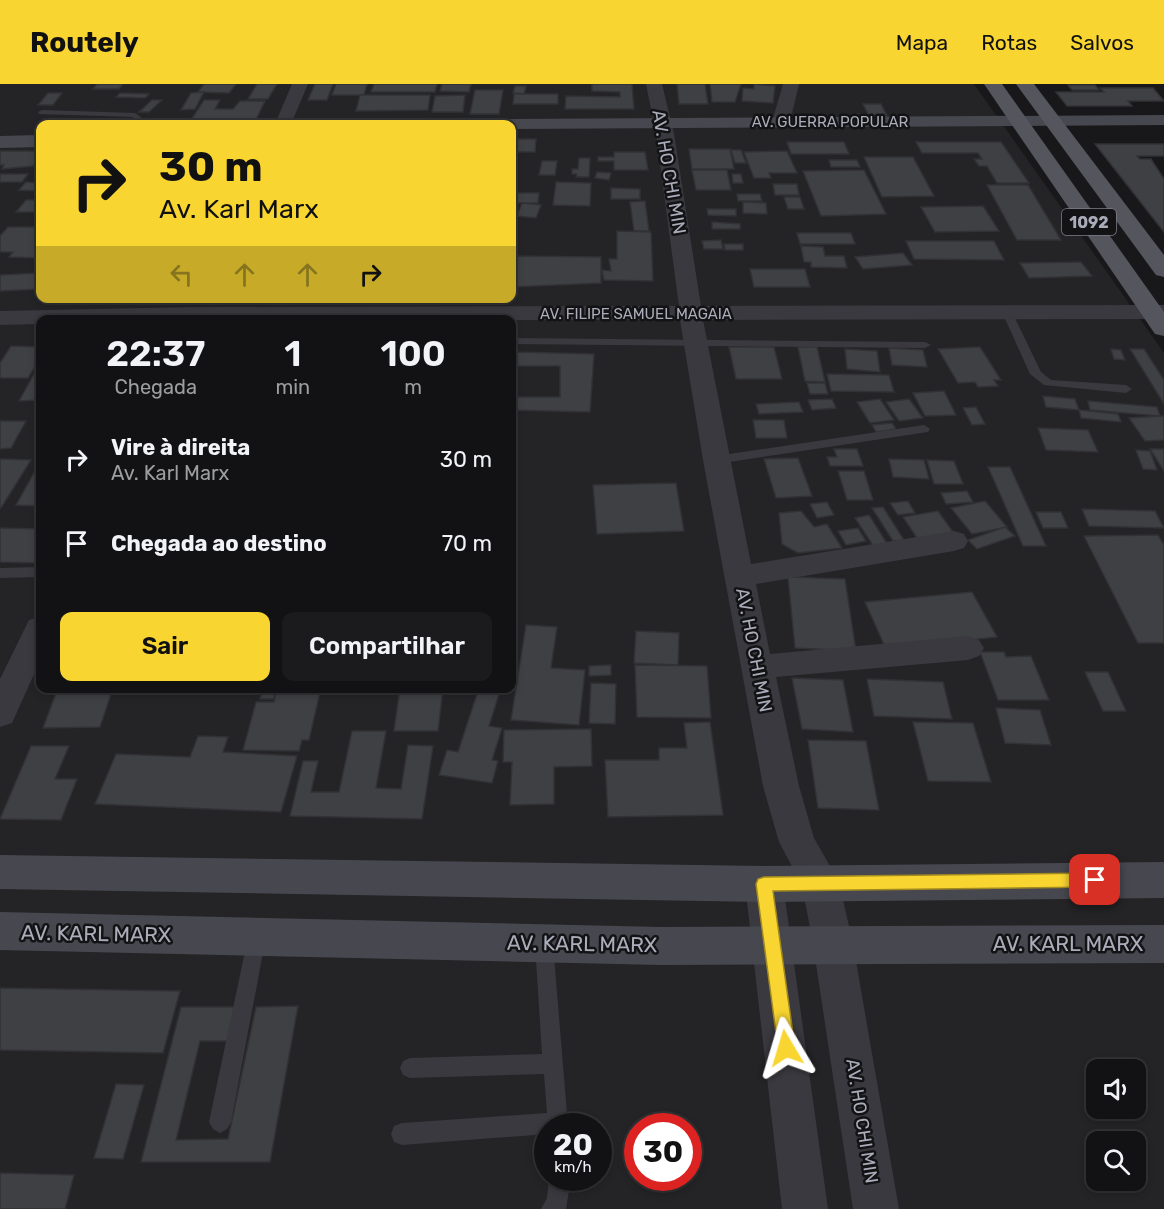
<!DOCTYPE html>
<html lang="pt">
<head>
<meta charset="utf-8">
<style>
	:root { --surface:#121214; --page:#1b1b1d; --text:#f1f3f6; --muted:#9c9ea0; --line:#313234; --accent:#f9d531 }
	body { margin:0; font-family:Rubik,sans-serif; background:var(--page); color:var(--text); height:100vh; display:flex; flex-direction:column; font-size:22px; white-space:nowrap }
	* { box-sizing:border-box; margin:0 }
	p { font-size:20px; color:var(--muted) }
	.icon { flex:none; width:33px; height:33px; fill:none; stroke:currentColor; stroke-width:2; stroke-linecap:round; stroke-linejoin:round }
	.map { position:relative; flex:1; overflow:hidden }
	.side { position:absolute; left:36px; top:231px; width:480px; height:378px; display:flex; flex-direction:column; background:var(--surface); border-radius:12px; box-shadow:0 3px 9px #0003,0 0 0 2px var(--line) }
	.side>* { flex:none }
	.banner { position:absolute; left:36px; top:36px; width:480px; height:183px; border-radius:12px; box-shadow:0 3px 9px #0003,0 0 0 2px var(--line); background:#f9d531; color:#111; overflow:hidden }
	.buttons { position:absolute; left:1086px; top:975px; display:grid; gap:12px }
	.buttons a { display:grid; place-items:center; width:60px; height:60px; border-radius:12px; background:var(--surface); box-shadow:0 3px 9px #0003,0 0 0 2px var(--line); font-size:30px }
	.speed { position:absolute; left:534px; top:1029px; display:flex; gap:12px; font-size:30px; font-weight:700; text-align:center }
	.speed>* { display:grid; place-content:center; width:78px; height:78px; border-radius:50%; background:var(--surface); box-shadow:0 3px 9px #0003,0 0 0 2px var(--line); line-height:1 }
	.speed small { font-size:15px; font-weight:400 }
	.speed .limit { border:9px solid #d22; background:#fff; color:#111 }
	.pin { position:absolute; display:grid; place-items:center; width:51px; height:51px; color:#fff; margin:-26px; border-radius:12px; box-shadow:0 3px 9px #0006 }
	.me { position:absolute; width:66px; margin:-33px; rotate:353deg; stroke-linejoin:round; filter:drop-shadow(0 0 4px #0008) }
	.turn { display:flex; align-items:center; gap:21px; height:126px; padding:0 24px; font-size:27px }
	.turn .icon { width:78px; height:78px; stroke-width:2.5 }
	.turn b { display:block; font-size:42px; line-height:51px }
	.lanes { display:flex; align-items:center; height:57px; padding:0 24px; background:#0003; justify-content:center; gap:30px; direction:ltr }
	.lanes .off { opacity:.35 }
	.eta { display:flex; justify-content:space-evenly; align-items:center; height:102px; text-align:center }
	.eta b { font-size:36px; font-weight:600; line-height:42px }
	.primary-button { display:flex; gap:12px; margin-top:auto; padding:12px 24px }
	.primary-button a { flex:1; height:69px; border-radius:12px; background:var(--accent); color:#111; font-size:24px; font-weight:600; line-height:69px; text-align:center }
	.primary-button a+a { background:var(--page); color:var(--text) }
	ul { padding:0; list-style:none }
	li { display:flex; align-items:center; gap:18px; height:84px; padding:0 24px }
	li div { flex:1 }
	li b { display:block; font-size:22px }
	li em { font-style:normal }
	header { display:flex; align-items:center; gap:36px; box-sizing:border-box; height:84px; padding:0 30px; background:var(--accent); color:#111 }
	header strong { font-size:28px }
	nav { display:flex; gap:33px; margin-inline-start:auto; font-size:21px }
	.map>svg:first-child { display:block }
	.built { fill:#242427; fill-rule:evenodd }
	.building { fill:#3f4044; stroke:#323236; stroke-width:1.5 }
	.lines { fill:none; stroke-linecap:round; stroke-linejoin:round }
	.lane { fill:#39393f; fill-rule:evenodd }
	.street { fill:#39393f; fill-rule:evenodd }
	.secondary { fill:#47474f; fill-rule:evenodd }
	.primary { fill:#55555e; fill-rule:evenodd }
	.route { fill:#f9d531; stroke:#a28a20; stroke-width:1.5 }
	.labels { text-anchor:middle; stroke-width:5; stroke-linejoin:round; paint-order:stroke }
	.far-street-label { font-size:15px; fill:#aaacba; stroke:#131315 }
	.shield { fill:#131315; stroke:#7d7e88; stroke-width:1.5 }
	.shield-label { font-size:16px; font-weight:bold; fill:#aaacba }
	.street-label { font-size:18px; fill:#aaacba; stroke:#131315 }
	.near-street-label { font-size:21px; fill:#aaacba; stroke:#131315 }
</style>
</head>
<body>
<header>
<strong>Routely</strong>
<nav><a>Mapa</a><a>Rotas</a><a>Salvos</a></nav>
</header>
<div class="map">
<svg width="1164" height="1125" viewBox="0 0 1164 1125">
	<rect width="100%" height="100%" fill="#18181a"/>
	<path class="built" d="M0,0H974L1164,269V1125H0ZM40,40H512V214H40ZM40,236H512V604H40ZM1096,986H1136V1024H1096ZM548,1042H598V1094H548ZM638,1042H688V1094H638ZM1096,1058H1136V1096H1096Z"/>
	<g class="building">
		<polygon points="97,0 123,0 119,5 93,5"/>
		<polygon points="204,0 236,0 229,9 198,8"/>
		<polygon points="257,0 277,0 268,15 248,15"/>
		<polygon points="315,0 333,0 327,16 308,16"/>
		<polygon points="336,0 367,0 364,11 332,11"/>
		<polygon points="374,0 437,0 435,8 371,8"/>
		<polygon points="442,0 471,0 469,8 440,7"/>
		<polygon points="592,0 632,0 634,25 565,25 566,12 620,13 620,8 592,7"/>
		<polygon points="677,0 705,0 708,20 679,20"/>
		<polygon points="710,0 741,0 735,18 712,18"/>
		<polygon points="754,0 775,2 773,19 742,17 743,4 754,5"/>
		<polygon points="1068,1 1095,1 1099,6 1072,6"/>
		<polygon points="515,2 526,2 524,10 513,9"/>
		<polygon points="1100,4 1153,4 1164,17 1128,17 1132,22 1067,22 1056,8 1104,8"/>
		<polygon points="475,6 503,6 499,30 470,30"/>
		<polygon points="204,8 195,25 181,26 191,9"/>
		<polygon points="48,9 62,9 53,21 38,21"/>
		<polygon points="120,9 149,10 145,14 116,13"/>
		<polygon points="514,10 558,10 558,20 513,20"/>
		<polygon points="360,11 430,11 428,26 356,27"/>
		<polygon points="465,11 463,28 432,28 435,12"/>
		<polygon points="152,16 162,16 149,28 139,28"/>
		<polygon points="204,16 220,16 215,25 233,25 240,17 265,17 256,36 191,36"/>
		<polygon points="863,20 881,20 888,34 859,34 857,30 868,30"/>
		<polygon points="512,55 536,55 535,68 517,68 516,70 512,70"/>
		<polygon points="787,58 844,58 849,70 791,70"/>
		<polygon points="916,58 1001,58 1029,99 997,99 987,82 979,82 974,75 982,75 978,69 922,69"/>
		<polygon points="1095,60 1164,60 1164,72 1137,72 1140,75 1151,75 1164,95 1164,148"/>
		<polygon points="689,65 730,65 734,85 692,85"/>
		<polygon points="731,66 741,66 746,79 735,79"/>
		<polygon points="0,67 40,67 40,72 33,82 2,85 4,81 0,81"/>
		<polygon points="787,67 797,89 769,89 771,94 754,94 744,68"/>
		<polygon points="614,68 645,68 648,86 614,86 614,77 598,77 598,73 614,73"/>
		<polygon points="864,73 913,73 934,112 882,113"/>
		<polygon points="579,74 590,74 589,93 576,93 577,90 572,90 572,85 578,85"/>
		<polygon points="829,76 857,76 860,83 831,83"/>
		<polygon points="542,77 557,77 555,91 539,91"/>
		<polygon points="692,86 727,86 731,106 696,106"/>
		<polygon points="864,86 886,130 821,132 803,87"/>
		<polygon points="597,88 611,89 609,96 595,94"/>
		<polygon points="0,90 28,90 22,98 0,98"/>
		<polygon points="732,90 741,90 743,99 733,99"/>
		<polygon points="26,98 40,99 40,107 19,106"/>
		<polygon points="556,98 591,99 590,122 553,121"/>
		<polygon points="773,100 797,100 799,111 775,111"/>
		<polygon points="987,101 1028,101 1061,156 1017,156"/>
		<polygon points="611,104 640,105 640,115 611,115"/>
		<polygon points="512,109 539,109 538,119 512,119"/>
		<polygon points="737,110 760,110 762,117 738,117"/>
		<polygon points="784,113 800,113 804,125 788,125"/>
		<polygon points="26,116 40,116 40,128 16,128"/>
		<polygon points="645,117 649,147 634,147 630,118"/>
		<polygon points="743,118 766,119 767,130 743,129"/>
		<polygon points="522,119 541,121 536,134 517,132"/>
		<polygon points="983,122 999,147 935,148 921,123"/>
		<polygon points="707,125 736,125 736,132 708,131"/>
		<polygon points="712,138 740,140 740,145 712,145"/>
		<polygon points="8,143 40,143 40,174 9,173 13,168 0,168 0,152"/>
		<polygon points="617,147 651,148 653,197 604,196 602,186 611,187 609,175 617,175"/>
		<polygon points="797,149 851,149 855,160 800,160"/>
		<polygon points="721,156 723,165 704,165 702,157"/>
		<polygon points="906,157 994,157 1004,176 914,175"/>
		<polygon points="724,160 743,160 743,166 725,166"/>
		<polygon points="801,162 823,163 825,172 844,172 847,184 811,183 811,178 804,178"/>
		<polygon points="903,169 912,181 863,185 855,173"/>
		<polygon points="512,172 601,173 601,199 512,203"/>
		<polygon points="1081,178 1092,192 1029,194 1020,179"/>
		<polygon points="750,185 805,185 810,203 754,203"/>
		<polygon points="40,189 40,205 0,207 0,191"/>
		<polygon points="11,262 40,263 40,274 28,294 0,294 0,279"/>
		<polygon points="729,263 774,263 782,295 736,295"/>
		<polygon points="798,263 817,263 825,298 805,297"/>
		<polygon points="980,263 1001,296 994,296 998,302 978,303 975,298 958,299 938,265"/>
		<polygon points="889,264 923,266 927,283 892,281"/>
		<polygon points="845,265 877,267 880,288 847,285"/>
		<polygon points="1111,265 1121,266 1125,276 1114,275"/>
		<polygon points="1130,265 1144,265 1164,296 1164,320"/>
		<polygon points="512,268 594,270 590,328 512,326 512,313 560,313 560,282 512,282"/>
		<polygon points="39,281 40,316 19,317"/>
		<polygon points="827,290 889,291 894,308 831,307"/>
		<polygon points="807,299 825,299 828,310 810,310"/>
		<polygon points="944,307 956,331 925,332 913,309"/>
		<polygon points="1043,312 1075,315 1079,326 1046,323"/>
		<polygon points="832,315 836,324 812,326 808,316"/>
		<polygon points="880,315 894,336 870,339 857,318"/>
		<polygon points="909,315 923,334 899,337 886,318"/>
		<polygon points="1088,317 1157,323 1160,332 1090,326"/>
		<polygon points="799,318 803,328 759,330 756,320"/>
		<polygon points="976,323 985,340 972,341 963,324"/>
		<polygon points="1079,326 1118,330 1121,338 1081,334"/>
		<polygon points="1164,332 1164,356 1145,357 1129,334"/>
		<polygon points="753,336 784,336 787,354 756,354"/>
		<polygon points="0,337 26,337 11,364 0,365"/>
		<polygon points="892,339 896,345 876,348 872,341"/>
		<polygon points="1038,344 1088,346 1098,368 1046,366"/>
		<polygon points="834,365 857,365 863,382 830,382 827,373 837,373"/>
		<polygon points="1150,365 1164,365 1164,387"/>
		<polygon points="1136,366 1150,367 1157,386 1143,385"/>
		<polygon points="798,374 812,412 776,414 764,375"/>
		<polygon points="0,375 31,376 1,424 0,424"/>
		<polygon points="889,375 924,376 929,395 893,393"/>
		<polygon points="927,376 954,377 963,400 934,400"/>
		<polygon points="39,380 40,422 16,421"/>
		<polygon points="988,383 1010,383 1046,462 1023,462"/>
		<polygon points="838,387 864,387 873,416 847,416"/>
		<polygon points="676,399 684,447 597,450 593,401"/>
		<polygon points="967,407 973,418 946,420 941,409"/>
		<polygon points="908,417 915,429 898,431 890,419"/>
		<polygon points="985,417 1007,443 972,450 951,424"/>
		<polygon points="827,418 834,431 817,434 810,420"/>
		<polygon points="883,423 904,456 893,457 872,424"/>
		<polygon points="1082,425 1155,427 1164,444 1089,442"/>
		<polygon points="801,427 814,443 827,440 842,464 798,469 782,460 779,429"/>
		<polygon points="938,427 955,451 919,457 903,433"/>
		<polygon points="1036,428 1061,428 1068,444 1043,444"/>
		<polygon points="869,431 888,461 874,463 855,434"/>
		<polygon points="1005,443 1015,452 977,465 968,456"/>
		<polygon points="0,444 40,445 40,479 0,478"/>
		<polygon points="858,444 866,457 846,461 838,447"/>
		<polygon points="1158,451 1164,461 1164,559 1138,559 1084,452"/>
		<polygon points="788,493 845,495 856,567 795,564"/>
		<polygon points="972,508 997,553 886,565 865,518"/>
		<polygon points="526,541 557,543 551,584 585,586 579,641 511,636"/>
		<polygon points="636,547 679,549 678,581 634,579"/>
		<polygon points="980,568 1004,568 1006,573 1031,572 1049,616 998,616"/>
		<polygon points="611,581 611,591 589,592 589,582"/>
		<polygon points="635,581 707,582 711,634 637,633"/>
		<polygon points="1085,588 1108,588 1126,627 1103,627"/>
		<polygon points="792,594 843,596 853,648 802,645"/>
		<polygon points="867,595 943,598 952,635 874,632"/>
		<polygon points="591,599 616,600 615,640 589,639"/>
		<polygon points="58,604 113,604 100,643 43,644"/>
		<polygon points="263,604 276,604 274,615 260,615"/>
		<polygon points="277,604 321,604 309,656 302,656 299,667 243,666 256,618 274,618"/>
		<polygon points="400,604 443,604 438,647 394,647"/>
		<polygon points="479,604 500,607 489,642 502,644 492,676 498,677 492,699 439,691 447,666 458,668"/>
		<polygon points="996,624 1040,626 1051,661 1005,659"/>
		<polygon points="710,638 723,731 608,733 605,676 659,676 659,664 687,664 684,639"/>
		<polygon points="913,638 973,639 991,698 928,697"/>
		<polygon points="591,645 592,682 554,683 554,720 510,721 512,678 503,678 504,646"/>
		<polygon points="352,647 386,647 376,704 401,705 408,661 433,662 422,735 290,732 303,677 318,677 311,708 339,708"/>
		<polygon points="198,652 228,653 223,668 297,672 281,728 95,720 116,670 190,673"/>
		<polygon points="808,656 866,657 879,726 818,724"/>
		<polygon points="31,662 69,662 55,695 77,695 61,736 0,735"/>
		<polygon points="0,904 180,907 163,969 0,966"/>
		<polygon points="298,922 270,1078 141,1078 181,923 235,923 228,957 200,957 176,1056 228,1055 256,923"/>
		<polygon points="116,1000 144,1001 123,1075 94,1074"/>
		<polygon points="0,1089 74,1091 65,1125 0,1125"/>
	</g>
	<g class="lines">
		<g class="lane">
			<polygon points="42,26 135,29 142,34 139,40 131,40 133,33 39,30 38,28"/>
			<polygon points="1007,225 1012,228 1041,288 1051,296 1126,301 1132,305 1126,309 1044,301 1030,290 1002,228"/>
			<polygon points="512,254 925,258 931,261 925,264 512,260"/>
			<polygon points="924,341 930,345 928,348 716,380 710,376 716,372"/>
			<polygon points="40,483 40,493 0,494 0,484"/>
			<polygon points="257,844 264,847 266,853 231,1038 227,1045 220,1049 213,1045 209,1038 248,853 250,847"/>
			<polygon points="544,851 551,854 553,860 568,1042 548,1042 548,1050 402,1061 394,1058 391,1050 394,1042 402,1039 547,1029 544,990 410,994 403,991 400,984 403,977 410,974 542,970 535,860 537,854"/>
			<polygon points="549,1094 571,1094 566,1125 541,1125 547,1114"/>
		</g>
		<g class="street">
			<polygon points="292,0 308,0 291,40 275,40"/>
			<polygon points="646,0 662,0 674,50 701,222 1164,221 1164,235 703,236 751,480 954,447 964,450 968,457 964,464 954,467 756,500 770,570 968,552 979,556 984,564 979,572 968,576 776,593 799,702 814,754 839,798 853,860 899,1125 853,1125 813,860 802,801 779,758 763,702 703,376 680,236 40,236 40,240 0,241 0,227 194,223 679,222 656,50"/>
			<polygon points="783,0 799,0 790,38 787,42 775,42 772,38"/>
			<polygon points="40,533 40,577 12,639 0,643 0,595 29,536"/>
			<polygon points="764,783 777,788 783,800 828,1125 782,1125 745,800 751,788"/>
		</g>
		<g class="secondary">
			<polygon points="1164,31 1164,41 512,45 512,40 487,40 490,36 496,35"/>
			<polygon points="40,51 40,63 0,64 0,52"/>
			<polygon points="0,771 764,782 1164,778 1164,814 764,818 0,805"/>
			<polygon points="0,828 661,843 1164,841 1164,879 661,881 0,866"/>
		</g>
		<g class="primary">
			<polygon points="984,0 1002,0 1164,228 1164,252 1155,250"/>
			<polygon points="1016,0 1034,0 1164,171 1164,193 1156,191"/>
		</g>
	</g>
	<polygon class="route" points="1095,789 1101,791 1103,796 1101,801 1095,803 773,807 795,964 792,971 786,974 779,971 756,800 758,795 764,793"/>
	<g class="labels">
		<g class="far-street-label">
			<text x="830" y="43">AV. GUERRA POPULAR</text>
			<text x="636" y="235">AV. FILIPE SAMUEL MAGAIA</text>
		</g>
		<rect class="shield" x="1062" y="125" width="54" height="26" rx="4.5"/>
		<g class="shield-label">
			<text x="1089" y="144">1092</text>
		</g>
		<g class="street-label">
			<text transform="translate(669 88) rotate(80)" y="6">AV. HO CHI MIN</text>
			<text transform="translate(754 566) rotate(79)" y="6">AV. HO CHI MIN</text>
			<text transform="translate(862 1037) rotate(81)" y="6">AV. HO CHI MIN</text>
		</g>
		<g class="near-street-label">
			<text transform="translate(96 850) rotate(1)" y="7">AV. KARL MARX</text>
			<text transform="translate(582 860) rotate(1)" y="7">AV. KARL MARX</text>
			<text x="1068" y="867">AV. KARL MARX</text>
		</g>
	</g>
</svg>
<div class="buttons">
<a><svg class="icon" aria-label="sound" viewBox="0 0 24 24"><path d="M4 9h4l5-4v14l-5-4H4zM17 9q2 3 0 6"/></svg></a>
<a><svg class="icon" aria-label="search" viewBox="0 0 24 24"><circle cx="10" cy="10" r="6"/><path d="M15 15l6 6"/></svg></a>
</div>
<div class="speed"><div>20<small>km/h</small></div><div class="limit">30</div></div>
<div class="pin" style="left:1095px;top:796px;background:#d93025"><svg class="icon" aria-label="arrive" viewBox="0 0 24 24"><path d="M6 21V4h12l-3 4 3 4H6"/></svg></div>
<svg class="me" style="left:786px;top:964px" viewBox="-20 -20 40 40"><path d="M0-17L14 15 0 8-14 15z" fill="#f9d531" stroke="#fff" stroke-width="4"/></svg>
<div class="banner">
<div class="turn"><svg class="icon" aria-label="right" viewBox="0 0 24 24"><path d="M7 20v-9h11M14 6l5 5-5 5"/></svg><div><b>30 m</b>Av. Karl Marx</div></div>
<div class="lanes"><svg class="icon off" aria-label="left" viewBox="0 0 24 24"><path d="M17 20v-9H6M10 6l-5 5 5 5"/></svg><svg class="icon off" aria-label="ahead" viewBox="0 0 24 24"><path d="M12 20V5M6 11l6-6 6 6"/></svg><svg class="icon off" aria-label="ahead" viewBox="0 0 24 24"><path d="M12 20V5M6 11l6-6 6 6"/></svg><svg class="icon" aria-label="right" viewBox="0 0 24 24"><path d="M7 20v-9h11M14 6l5 5-5 5"/></svg></div>
</div>
<section class="side">
<div class="eta">
<div><b>22:37</b><p>Chegada</p></div>
<div><b>1</b><p>min</p></div>
<div><b>100</b><p>m</p></div>
</div>
<ul>
<li><svg class="icon" aria-label="right" viewBox="0 0 24 24"><path d="M7 20v-9h11M14 6l5 5-5 5"/></svg><div><b>Vire à direita</b><p>Av. Karl Marx</p></div><em>30 m</em></li>
<li><svg class="icon" aria-label="arrive" viewBox="0 0 24 24"><path d="M6 21V4h12l-3 4 3 4H6"/></svg><div><b>Chegada ao destino</b></div><em>70 m</em></li>
</ul>
<div class="primary-button"><a>Sair</a><a>Compartilhar</a></div>
</section>
</div>
</body>
</html>
